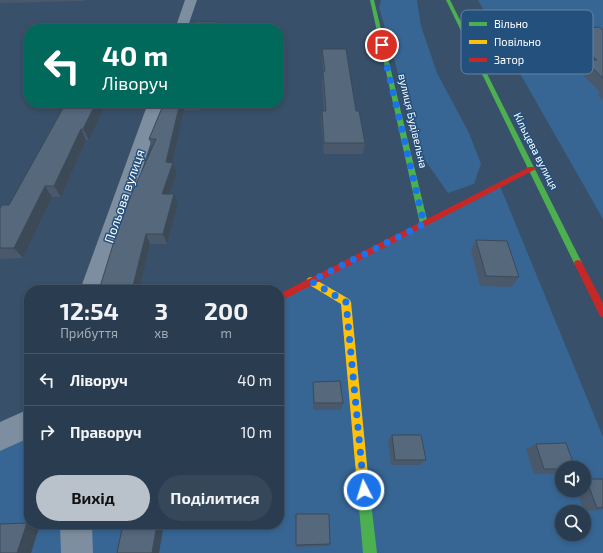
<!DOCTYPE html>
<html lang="uk">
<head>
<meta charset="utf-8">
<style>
	:root { --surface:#2a3c4f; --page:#364759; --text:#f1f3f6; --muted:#a5adb7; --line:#465666; --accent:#b9c2ca }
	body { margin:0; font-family:"Exo 2",sans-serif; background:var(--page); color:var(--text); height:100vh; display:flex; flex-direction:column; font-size:15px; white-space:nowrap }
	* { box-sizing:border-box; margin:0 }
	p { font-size:13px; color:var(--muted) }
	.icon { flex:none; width:22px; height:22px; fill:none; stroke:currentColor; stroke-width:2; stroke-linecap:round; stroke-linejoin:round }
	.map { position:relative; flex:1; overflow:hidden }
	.details { position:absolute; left:24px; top:285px; width:260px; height:244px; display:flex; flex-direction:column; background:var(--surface); border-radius:16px; box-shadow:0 2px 6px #0003,0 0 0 1px var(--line) }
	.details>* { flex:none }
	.hud { position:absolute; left:24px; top:24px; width:260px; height:84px; border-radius:16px; box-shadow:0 2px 6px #0003,0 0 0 1px var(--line); background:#00695c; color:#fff; overflow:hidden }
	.controls { position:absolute; left:555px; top:461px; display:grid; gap:8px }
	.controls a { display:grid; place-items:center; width:36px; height:36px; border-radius:50%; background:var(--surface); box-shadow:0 2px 6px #0003,0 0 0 1px var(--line); font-size:20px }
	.pin { position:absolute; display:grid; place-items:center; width:34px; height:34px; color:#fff; margin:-17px; border:2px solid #fff; border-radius:50%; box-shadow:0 1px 4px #0007 }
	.me { position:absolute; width:44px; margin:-22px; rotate:355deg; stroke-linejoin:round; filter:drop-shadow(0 0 3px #0008) }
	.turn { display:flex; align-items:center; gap:14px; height:84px; padding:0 12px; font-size:18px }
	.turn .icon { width:52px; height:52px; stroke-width:2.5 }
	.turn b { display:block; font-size:28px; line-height:34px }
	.eta { display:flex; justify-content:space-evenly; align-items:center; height:68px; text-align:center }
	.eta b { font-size:24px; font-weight:700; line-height:28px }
	.cta { display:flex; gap:8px; margin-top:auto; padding:8px 12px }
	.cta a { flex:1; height:46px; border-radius:24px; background:var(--accent); color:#111; font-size:16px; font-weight:700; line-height:46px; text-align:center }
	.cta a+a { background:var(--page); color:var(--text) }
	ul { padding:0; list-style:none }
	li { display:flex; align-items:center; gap:12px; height:52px; padding:0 12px; border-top:1px solid var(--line) }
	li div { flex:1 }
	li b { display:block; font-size:15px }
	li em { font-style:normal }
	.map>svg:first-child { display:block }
	.green { fill:#376694; fill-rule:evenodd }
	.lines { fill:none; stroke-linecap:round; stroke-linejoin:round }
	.street { fill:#7d8ea0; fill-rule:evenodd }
	.fast { fill:#4caf50; fill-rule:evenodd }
	.slow { fill:#ffc107; fill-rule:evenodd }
	.jam { fill:#c62828; fill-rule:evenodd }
	.wall { fill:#49596b }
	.shaded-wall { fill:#3c4957 }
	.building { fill:#55687c; stroke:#3c4957 }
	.route { stroke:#1a73e8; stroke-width:7; stroke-dasharray:0 12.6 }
	.labels { text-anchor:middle; stroke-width:3; stroke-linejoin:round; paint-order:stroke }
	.far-street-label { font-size:11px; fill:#fff; stroke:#24507d }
	.street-label { font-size:13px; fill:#fff; stroke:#24507d }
	.key { fill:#24507d; stroke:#6684a4; stroke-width:1 }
	.key-label { font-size:11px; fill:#fff }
</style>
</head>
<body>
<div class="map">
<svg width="603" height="553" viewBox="0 0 603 553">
	<rect width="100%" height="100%" fill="#385069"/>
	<g class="green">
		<polygon points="381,0 417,0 421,26 437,73 469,133 481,164 474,184 448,193 413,143 406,101 379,7"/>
		<polygon points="478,0 603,0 603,219"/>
		<path d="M500,186L603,437V553H0V437L29,423V524H279V298ZM562,468H584V490H562ZM562,512H584V534H562Z"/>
	</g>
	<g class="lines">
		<g class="street">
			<polygon points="185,0 197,0 187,29 175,29"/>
			<polygon points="148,103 164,103 102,290 80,290"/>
			<polygon points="29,409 29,438 0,451 0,422"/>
			<polygon points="60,524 92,524 93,553 61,553"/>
		</g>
		<g class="fast">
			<polygon points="370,0 374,0 428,224 424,227 420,224"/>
			<polygon points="446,0 450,0 582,263 581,265 575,265 574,263"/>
			<polygon points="363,479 367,481 369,485 377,553 363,553 357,485 359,481"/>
		</g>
		<polygon class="slow" points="311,277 349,299 351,302 369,485 367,489 363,491 359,489 357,485 341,304 308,284 306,281 308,278"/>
		<g class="jam">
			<polygon points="529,167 535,167 536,169 279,302 279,294"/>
			<polygon points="578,260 581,261 603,303 603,317 600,316 574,263 575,261"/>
		</g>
	</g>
	<g class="wall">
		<polygon points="0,0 85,0 85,1 0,3"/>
		<polygon points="564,30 603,30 603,100 598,95 600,92 579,71 583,64 567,50 568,48 559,40"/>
		<polygon points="322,49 356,111 365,143 363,154 324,154 321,122 322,111 324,111 322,82 323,71 322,60"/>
		<polygon points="106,103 89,140 86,140 61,197 52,197 23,258 0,259 0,208 9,205"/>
		<polygon points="164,103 202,103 200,110 184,110 172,163 173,163 177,174 169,194 178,204 167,244 150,244 139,290 99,290 152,147 149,139"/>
		<polygon points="476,240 519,277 512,287 480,286 471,250"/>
		<polygon points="313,382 343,403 341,410 313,410"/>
		<polygon points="392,435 426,460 420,465 391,465 388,441"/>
		<polygon points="536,444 562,468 562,474 534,474 526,449"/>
		<polygon points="586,479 603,479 603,510 584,511 577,490 584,490 584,480"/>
		<polygon points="330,544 329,546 296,547 296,545"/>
	</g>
	<g class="shaded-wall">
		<polygon points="217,22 218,29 214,29"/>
		<polygon points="96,103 106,103 89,140 83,129"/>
		<polygon points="180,103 182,103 184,110 170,173 173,163 177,174 165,204 162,194 166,162"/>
		<polygon points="199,103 202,103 200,110"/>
		<polygon points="81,129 86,140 61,197 54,186"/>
		<polygon points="45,186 52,197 23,258 14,248"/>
		<polygon points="174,194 178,204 167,244 163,234"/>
		<polygon points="146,234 150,244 139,290 132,290"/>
		<polygon points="27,523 29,523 29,524 40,525 31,553 17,553"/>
		<polygon points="157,524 164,524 159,553 152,553"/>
	</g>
	<g class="building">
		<polygon points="194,22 217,22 214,29 192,29"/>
		<polygon points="599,27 603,30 603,78 585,61 597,60 572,39 575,39 564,30"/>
		<polygon points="322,49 346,49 356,111 359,111 365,143 324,143 322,111 326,111 323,71 325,71"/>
		<polygon points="66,103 96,103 83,129 81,129 54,186 45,186 14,248 0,248 0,208 2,205 9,205"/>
		<polygon points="164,103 180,103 166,162 173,163 162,194 174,194 163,234 146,234 132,290 99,290 116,235 132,193 156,139 149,139"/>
		<polygon points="476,240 507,241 519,277 486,276"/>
		<polygon points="340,381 343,403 314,403 313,382"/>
		<polygon points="392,435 421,435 426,460 395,460"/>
		<polygon points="566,443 575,468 562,468 562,469 544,469 536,444"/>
		<polygon points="586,479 603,479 603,507 597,508"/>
		<polygon points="296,514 329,514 330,544 296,545"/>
		<polygon points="27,523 17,553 0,553 0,524"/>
		<polygon points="123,524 157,524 152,553 117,553"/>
	</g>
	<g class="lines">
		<polyline class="route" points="364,490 346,302 311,281 424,224 382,45"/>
	</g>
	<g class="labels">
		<g class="far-street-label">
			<text transform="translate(413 121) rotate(77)" y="4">вулиця Будівельна</text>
			<text transform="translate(536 151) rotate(63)" y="4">Кільцева вулиця</text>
		</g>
		<g class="street-label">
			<text transform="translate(124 196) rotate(-71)" y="5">Польова вулиця</text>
		</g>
	</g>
	<rect x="461" y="10" width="132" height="64" rx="6" class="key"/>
	<rect x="469" y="22" width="18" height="4" fill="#4caf50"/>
	<rect x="469" y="40" width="18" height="4" fill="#ffc107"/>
	<rect x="469" y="58" width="18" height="4" fill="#c62828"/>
	<g class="key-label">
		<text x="494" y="28">Вільно</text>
		<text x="494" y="46">Повільно</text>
		<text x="494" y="64">Затор</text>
	</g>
</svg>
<div class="controls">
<a><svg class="icon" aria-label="sound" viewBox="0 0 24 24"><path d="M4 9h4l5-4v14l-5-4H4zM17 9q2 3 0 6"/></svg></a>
<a><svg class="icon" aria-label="search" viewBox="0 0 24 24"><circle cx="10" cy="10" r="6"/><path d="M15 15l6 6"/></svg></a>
</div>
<div class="pin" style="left:382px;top:45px;background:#d93025"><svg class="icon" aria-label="arrive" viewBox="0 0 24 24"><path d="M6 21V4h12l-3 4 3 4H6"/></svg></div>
<svg class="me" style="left:364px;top:490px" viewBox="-20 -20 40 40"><circle r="17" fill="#1a73e8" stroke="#fff" stroke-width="3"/><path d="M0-11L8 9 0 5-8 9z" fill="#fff"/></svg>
<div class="hud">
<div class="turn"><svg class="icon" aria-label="left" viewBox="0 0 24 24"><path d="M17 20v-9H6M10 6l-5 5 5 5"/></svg><div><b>40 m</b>Ліворуч</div></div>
</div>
<section class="details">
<div class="eta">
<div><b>12:54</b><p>Прибуття</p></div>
<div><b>3</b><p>хв</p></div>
<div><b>200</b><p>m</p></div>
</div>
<ul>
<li><svg class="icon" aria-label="left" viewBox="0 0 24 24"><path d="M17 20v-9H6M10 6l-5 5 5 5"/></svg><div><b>Ліворуч</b></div><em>40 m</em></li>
<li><svg class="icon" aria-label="right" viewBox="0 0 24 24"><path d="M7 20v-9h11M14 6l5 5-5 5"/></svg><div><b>Праворуч</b></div><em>10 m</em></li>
</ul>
<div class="cta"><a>Вихід</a><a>Поділитися</a></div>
</section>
</div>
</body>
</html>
